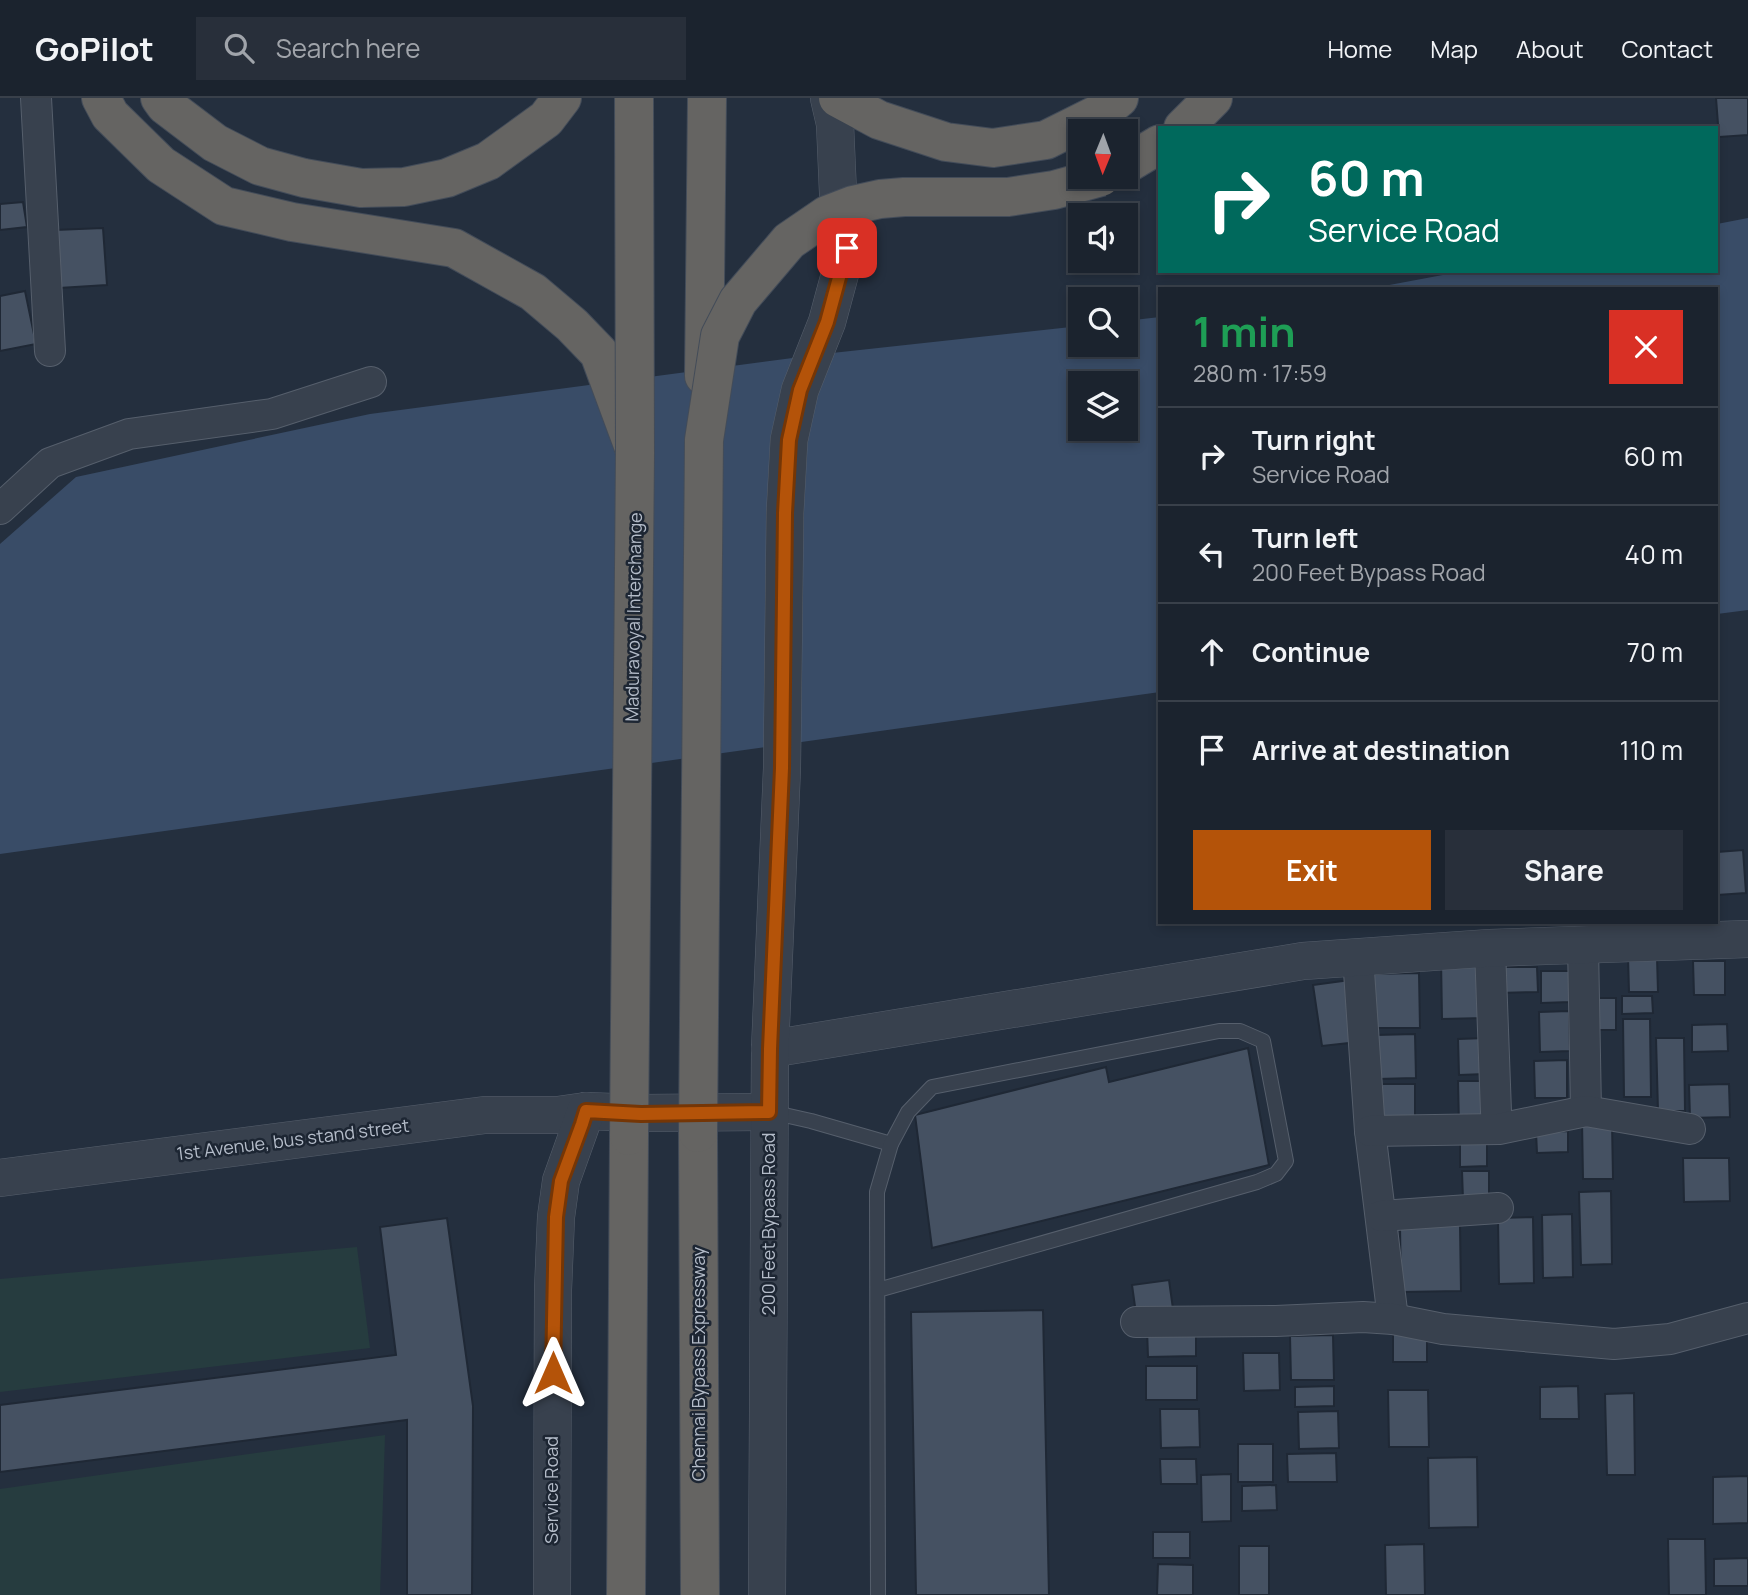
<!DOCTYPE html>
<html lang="en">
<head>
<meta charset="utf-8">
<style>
	:root { --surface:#1b232e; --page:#282f3a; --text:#f1f3f6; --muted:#a0a4aa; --line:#39404a; --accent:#b45309 }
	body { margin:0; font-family:Manrope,sans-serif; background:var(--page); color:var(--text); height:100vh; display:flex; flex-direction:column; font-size:26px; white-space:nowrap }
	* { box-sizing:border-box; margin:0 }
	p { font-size:23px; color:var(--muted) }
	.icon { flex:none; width:38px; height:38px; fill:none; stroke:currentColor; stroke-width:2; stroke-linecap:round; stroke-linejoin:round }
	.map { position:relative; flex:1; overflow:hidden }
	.side { position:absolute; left:1158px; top:189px; width:560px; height:637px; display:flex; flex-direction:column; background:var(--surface); border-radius:0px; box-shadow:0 4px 10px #0003,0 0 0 2px var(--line) }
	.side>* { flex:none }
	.guide { position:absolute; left:1158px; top:28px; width:560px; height:147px; border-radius:0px; box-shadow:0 4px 10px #0003,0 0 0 2px var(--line); background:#00695c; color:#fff; overflow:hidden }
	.needle { width:46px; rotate:181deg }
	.controls { position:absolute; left:1068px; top:21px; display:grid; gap:14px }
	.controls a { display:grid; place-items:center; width:70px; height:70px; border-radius:0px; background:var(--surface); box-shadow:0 4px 10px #0003,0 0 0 2px var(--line); font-size:35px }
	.pin { position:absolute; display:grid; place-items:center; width:60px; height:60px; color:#fff; margin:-30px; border-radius:14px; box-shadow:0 4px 10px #0006 }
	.me { position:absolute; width:77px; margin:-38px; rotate:0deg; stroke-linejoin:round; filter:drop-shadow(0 0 5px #0008) }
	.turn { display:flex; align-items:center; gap:24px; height:147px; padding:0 35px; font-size:32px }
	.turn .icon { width:91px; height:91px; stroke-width:2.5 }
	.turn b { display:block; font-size:49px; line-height:60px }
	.round { display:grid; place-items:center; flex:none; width:74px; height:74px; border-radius:0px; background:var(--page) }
	.head { display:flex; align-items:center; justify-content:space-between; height:119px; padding:0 35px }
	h1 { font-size:42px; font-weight:700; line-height:52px; color:#1e9e55 }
	.cta { display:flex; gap:14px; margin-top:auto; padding:14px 35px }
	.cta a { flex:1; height:80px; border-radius:0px; background:var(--accent); color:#fff; font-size:28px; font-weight:700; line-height:80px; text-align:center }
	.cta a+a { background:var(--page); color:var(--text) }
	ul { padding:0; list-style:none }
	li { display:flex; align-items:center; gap:21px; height:98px; padding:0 35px; border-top:2px solid var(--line) }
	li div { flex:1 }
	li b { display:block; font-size:26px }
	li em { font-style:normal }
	header { display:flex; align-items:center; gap:42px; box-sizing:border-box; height:98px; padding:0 35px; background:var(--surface); border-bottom:2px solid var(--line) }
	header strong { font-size:33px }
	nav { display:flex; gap:38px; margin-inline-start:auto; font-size:24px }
	.search { width:490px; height:63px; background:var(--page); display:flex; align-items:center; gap:18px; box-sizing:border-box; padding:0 24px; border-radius:0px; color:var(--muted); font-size:26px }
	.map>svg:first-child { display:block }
	.green { fill:#263c3f }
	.water { fill:#394c67; fill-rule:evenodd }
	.building { fill:#455162; stroke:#1f2835; stroke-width:2 }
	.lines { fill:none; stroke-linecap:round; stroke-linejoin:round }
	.service-casing { stroke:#565f6c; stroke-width:16 }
	.minor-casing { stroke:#565f6c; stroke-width:32 }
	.tertiary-casing { stroke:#565f6c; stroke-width:38 }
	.trunk-casing { stroke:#434c59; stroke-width:40 }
	.service { stroke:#38414e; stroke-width:14 }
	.minor { stroke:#38414e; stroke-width:30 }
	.tertiary { stroke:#38414e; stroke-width:37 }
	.trunk { stroke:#656462; stroke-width:38 }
	.trunk-bridge-casing { stroke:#434c59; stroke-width:40; stroke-linecap:butt }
	.trunk-bridge { stroke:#656462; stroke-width:38 }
	.route-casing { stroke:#753606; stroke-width:18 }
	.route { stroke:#b45309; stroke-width:12 }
	.labels { text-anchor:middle; stroke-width:5; stroke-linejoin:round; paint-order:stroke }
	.street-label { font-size:18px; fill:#b4bcc9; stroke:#1d2633 }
</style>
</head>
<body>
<header>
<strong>GoPilot</strong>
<div class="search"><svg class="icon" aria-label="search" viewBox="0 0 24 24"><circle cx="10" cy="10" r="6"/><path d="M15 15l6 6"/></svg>Search here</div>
<nav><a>Home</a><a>Map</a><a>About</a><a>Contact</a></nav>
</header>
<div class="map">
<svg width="1748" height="1497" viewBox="0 0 1748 1497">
	<rect width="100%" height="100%" fill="#242f3e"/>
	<g class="green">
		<polygon points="357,1149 370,1250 0,1294 0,1181"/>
		<polygon points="385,1337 380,1497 0,1497 0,1391"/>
	</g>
	<g class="water">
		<polygon points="1748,120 1748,512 1717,516 1717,191 1368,191 1464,173 1717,173 1717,126"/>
		<path d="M1160,219V594L0,756V446L76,379L370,316L823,256L1080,228V247H1125V223ZM1080,285H1125V331H1080Z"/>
	</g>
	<g class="building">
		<polygon points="1716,0 1748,0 1748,37 1719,39"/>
		<polygon points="23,104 27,129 0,132 0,106"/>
		<polygon points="103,130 107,187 59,190 55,132"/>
		<polygon points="25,193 36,246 0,253 0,198"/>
		<polygon points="1743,752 1746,795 1717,797 1717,754"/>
		<polygon points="1628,859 1657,859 1658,894 1629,894"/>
		<polygon points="1484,860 1485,920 1442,921 1441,861"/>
		<polygon points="1693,863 1725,863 1725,897 1694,897"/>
		<polygon points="1497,869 1537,869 1538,894 1497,895"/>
		<polygon points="1541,873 1571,873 1571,904 1541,905"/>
		<polygon points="1419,875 1420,930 1368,930 1367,876"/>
		<polygon points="1350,882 1358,944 1322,948 1313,887"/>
		<polygon points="1622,898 1652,898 1653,915 1622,916"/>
		<polygon points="1589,900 1616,900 1616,932 1590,932"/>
		<polygon points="1569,913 1570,953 1540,954 1539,914"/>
		<polygon points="1623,921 1650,921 1651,999 1624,999"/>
		<polygon points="1727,926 1728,953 1692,954 1692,927"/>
		<polygon points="1415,936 1416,980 1377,981 1376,937"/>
		<polygon points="1486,940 1486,976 1459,977 1458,941"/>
		<polygon points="1656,940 1684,940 1685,1013 1658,1013"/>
		<polygon points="1248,950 1269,1067 932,1150 915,1017 1106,969 1109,984"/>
		<polygon points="1567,962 1567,1000 1535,1000 1534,963"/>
		<polygon points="1458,983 1486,983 1487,1027 1459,1028"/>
		<polygon points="1382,986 1415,986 1415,1028 1382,1029"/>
		<polygon points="1729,986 1730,1019 1690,1020 1689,987"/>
		<polygon points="1582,1023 1612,1023 1613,1081 1583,1081"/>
		<polygon points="1568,1033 1568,1054 1537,1055 1536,1034"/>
		<polygon points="1487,1035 1487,1068 1460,1069 1460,1036"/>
		<polygon points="1683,1060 1729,1060 1730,1103 1684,1104"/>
		<polygon points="1462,1073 1489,1073 1489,1102 1463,1102"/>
		<polygon points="1611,1093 1612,1166 1581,1167 1579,1094"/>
		<polygon points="1572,1116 1573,1179 1543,1180 1542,1117"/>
		<polygon points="1533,1119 1534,1185 1499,1186 1498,1120"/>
		<polygon points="447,1120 473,1308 472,1497 407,1497 407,1322 0,1374 0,1307 396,1257 380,1129"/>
		<polygon points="1460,1127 1461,1193 1401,1194 1400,1128"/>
		<polygon points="1169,1182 1174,1218 1137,1223 1132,1187"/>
		<polygon points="1043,1212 1049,1497 916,1497 911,1214"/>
		<polygon points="1196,1230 1196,1258 1148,1259 1147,1231"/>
		<polygon points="1427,1231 1427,1264 1393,1264 1393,1232"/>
		<polygon points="1333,1237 1334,1282 1291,1282 1290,1238"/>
		<polygon points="1243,1255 1279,1255 1280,1292 1244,1293"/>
		<rect x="1146" y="1268" width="51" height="34"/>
		<polygon points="1334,1288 1334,1308 1295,1309 1295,1289"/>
		<polygon points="1578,1288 1579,1321 1540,1321 1540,1289"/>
		<polygon points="1388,1292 1428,1292 1429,1349 1389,1349"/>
		<polygon points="1634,1295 1635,1377 1607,1377 1605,1296"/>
		<polygon points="1160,1311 1199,1311 1200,1349 1161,1350"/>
		<polygon points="1338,1313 1339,1350 1299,1351 1298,1314"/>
		<rect x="1238" y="1346" width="35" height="38"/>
		<polygon points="1336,1355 1337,1384 1288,1384 1287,1356"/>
		<polygon points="1477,1359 1478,1429 1429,1430 1428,1360"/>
		<polygon points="1160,1361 1196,1361 1197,1386 1161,1386"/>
		<polygon points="1231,1376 1231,1423 1202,1424 1201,1377"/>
		<polygon points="1748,1378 1748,1425 1713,1426 1713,1379"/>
		<polygon points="1276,1387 1277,1412 1242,1413 1242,1388"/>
		<rect x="1153" y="1434" width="37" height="26"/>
		<polygon points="1668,1441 1705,1441 1706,1497 1669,1497"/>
		<polygon points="1424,1446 1425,1497 1386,1497 1385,1447"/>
		<rect x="1239" y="1448" width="30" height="49"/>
		<polygon points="1748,1460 1748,1488 1714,1488 1714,1461"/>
		<polygon points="1158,1466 1193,1467 1193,1497 1157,1497"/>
	</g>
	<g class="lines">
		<g class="service-casing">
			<g id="service">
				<polyline points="771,1014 811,1023 891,1046"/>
				<polyline points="878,1192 1257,1084 1276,1076 1286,1063 1263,943 1240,933 1219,933 932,989 908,1014 891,1046 877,1094 878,1497"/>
			</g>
		</g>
		<g class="minor-casing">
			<g id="minor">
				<polyline points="36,0 50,253"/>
				<polyline points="0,411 50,365 129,336 272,316 371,284"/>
				<polyline points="1583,847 1586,1013"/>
				<polyline points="1490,850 1496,1014"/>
				<polyline points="1358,859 1370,1033 1393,1221"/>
				<polyline points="1370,1033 1499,1031 1586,1013 1690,1031"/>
				<polyline points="1381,1118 1498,1110"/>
				<polyline points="1136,1224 1276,1223 1363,1219 1393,1221 1443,1231 1614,1246 1670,1241 1748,1220"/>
			</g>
		</g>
		<g class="tertiary-casing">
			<g id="tertiary">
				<polyline points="770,951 1303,863 1490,850 1748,841"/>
				<polyline points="0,1080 485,1017 558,1017 586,1013 641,1015 770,1014"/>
				<polyline points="552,1497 553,1192 556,1119 561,1083 586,1013"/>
				<polyline points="767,1497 770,951 782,670 785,415 789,342 800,292 827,224 847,150 838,95 835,26 829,0"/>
			</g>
		</g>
		<g class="trunk-casing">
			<g id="trunk">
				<polyline points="101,0 110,17 161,67 224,108 292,124 454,150 533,194 572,227 599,255 634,350"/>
				<polyline points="160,0 165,7 215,45 260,68 304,80 361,90 404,89 447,80 488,63 546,21 562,0"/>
				<polyline points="838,0 879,22 946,44 993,50 1046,42 1102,14 1119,0"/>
				<polyline points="1183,30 1213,0"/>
				<polyline points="1125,67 1160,46"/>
				<polyline points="704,278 707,0"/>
				<polyline points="698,1035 700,1497"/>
				<polyline points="626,1497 629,1038"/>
			</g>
		</g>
		<use href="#service" class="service"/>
		<use href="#minor" class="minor"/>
		<use href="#tertiary" class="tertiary"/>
		<use href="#trunk" class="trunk"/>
		<g class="trunk-bridge-casing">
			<g id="trunk-bridge">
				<polyline points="698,1035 704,342 720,238 738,203 789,143 827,117 853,107 880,101 904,99 1008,99 1054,92 1101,79"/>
				<polyline points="629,1038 635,355 634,0"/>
			</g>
		</g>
		<use href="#trunk-bridge" class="trunk-bridge"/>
	</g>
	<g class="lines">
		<g class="route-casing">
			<polyline id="route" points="553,1275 556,1119 561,1083 582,1026 586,1013 641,1016 769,1014 770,951 782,670 785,415 789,342 800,292 827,224 847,150"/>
		</g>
		<use href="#route" class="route"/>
	</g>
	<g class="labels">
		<g class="street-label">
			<text transform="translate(634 519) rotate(-89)" y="6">Maduravoyal Interchange</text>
			<text transform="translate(293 1042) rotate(-7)" y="6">1st Avenue, bus stand street</text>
			<text transform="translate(769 1126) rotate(-90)" y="6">200 Feet Bypass Road</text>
			<text transform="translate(699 1266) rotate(-90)" y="6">Chennai Bypass Expressway</text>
			<text transform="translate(552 1392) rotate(-90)" y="6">Service Road</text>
		</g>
	</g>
</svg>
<div class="controls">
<a><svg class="needle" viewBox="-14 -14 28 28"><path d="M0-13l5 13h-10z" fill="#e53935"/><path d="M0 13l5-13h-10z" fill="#a0a4aa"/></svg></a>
<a><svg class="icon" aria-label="sound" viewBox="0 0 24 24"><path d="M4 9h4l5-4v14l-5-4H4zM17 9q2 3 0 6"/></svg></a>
<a><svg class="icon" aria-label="search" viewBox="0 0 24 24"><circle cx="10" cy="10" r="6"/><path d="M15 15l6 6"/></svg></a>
<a><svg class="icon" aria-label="layers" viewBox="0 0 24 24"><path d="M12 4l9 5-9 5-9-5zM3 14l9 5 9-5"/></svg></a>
</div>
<div class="pin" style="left:847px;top:150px;background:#d93025"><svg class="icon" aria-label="arrive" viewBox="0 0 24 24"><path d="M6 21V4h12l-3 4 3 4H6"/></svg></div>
<svg class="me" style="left:553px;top:1275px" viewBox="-20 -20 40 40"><path d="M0-17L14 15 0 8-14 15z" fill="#b45309" stroke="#fff" stroke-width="4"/></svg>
<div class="guide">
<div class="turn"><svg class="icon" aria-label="right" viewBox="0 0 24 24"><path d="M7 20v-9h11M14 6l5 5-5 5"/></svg><div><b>60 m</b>Service Road</div></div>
</div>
<section class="side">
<div class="head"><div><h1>1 min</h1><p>280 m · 17:59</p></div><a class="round" style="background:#d93025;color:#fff"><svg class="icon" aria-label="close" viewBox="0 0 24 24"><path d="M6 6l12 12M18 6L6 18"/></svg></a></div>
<ul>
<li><svg class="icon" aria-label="right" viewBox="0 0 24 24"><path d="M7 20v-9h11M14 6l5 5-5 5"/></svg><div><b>Turn right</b><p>Service Road</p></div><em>60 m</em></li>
<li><svg class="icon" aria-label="left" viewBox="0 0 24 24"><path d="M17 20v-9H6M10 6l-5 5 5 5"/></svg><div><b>Turn left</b><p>200 Feet Bypass Road</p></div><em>40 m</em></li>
<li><svg class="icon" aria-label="ahead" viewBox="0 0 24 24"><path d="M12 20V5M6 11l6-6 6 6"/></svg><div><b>Continue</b></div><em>70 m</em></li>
<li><svg class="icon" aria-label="arrive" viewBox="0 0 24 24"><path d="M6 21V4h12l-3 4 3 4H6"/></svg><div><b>Arrive at destination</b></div><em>110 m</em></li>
</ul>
<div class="cta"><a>Exit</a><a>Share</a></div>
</section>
</div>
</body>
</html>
